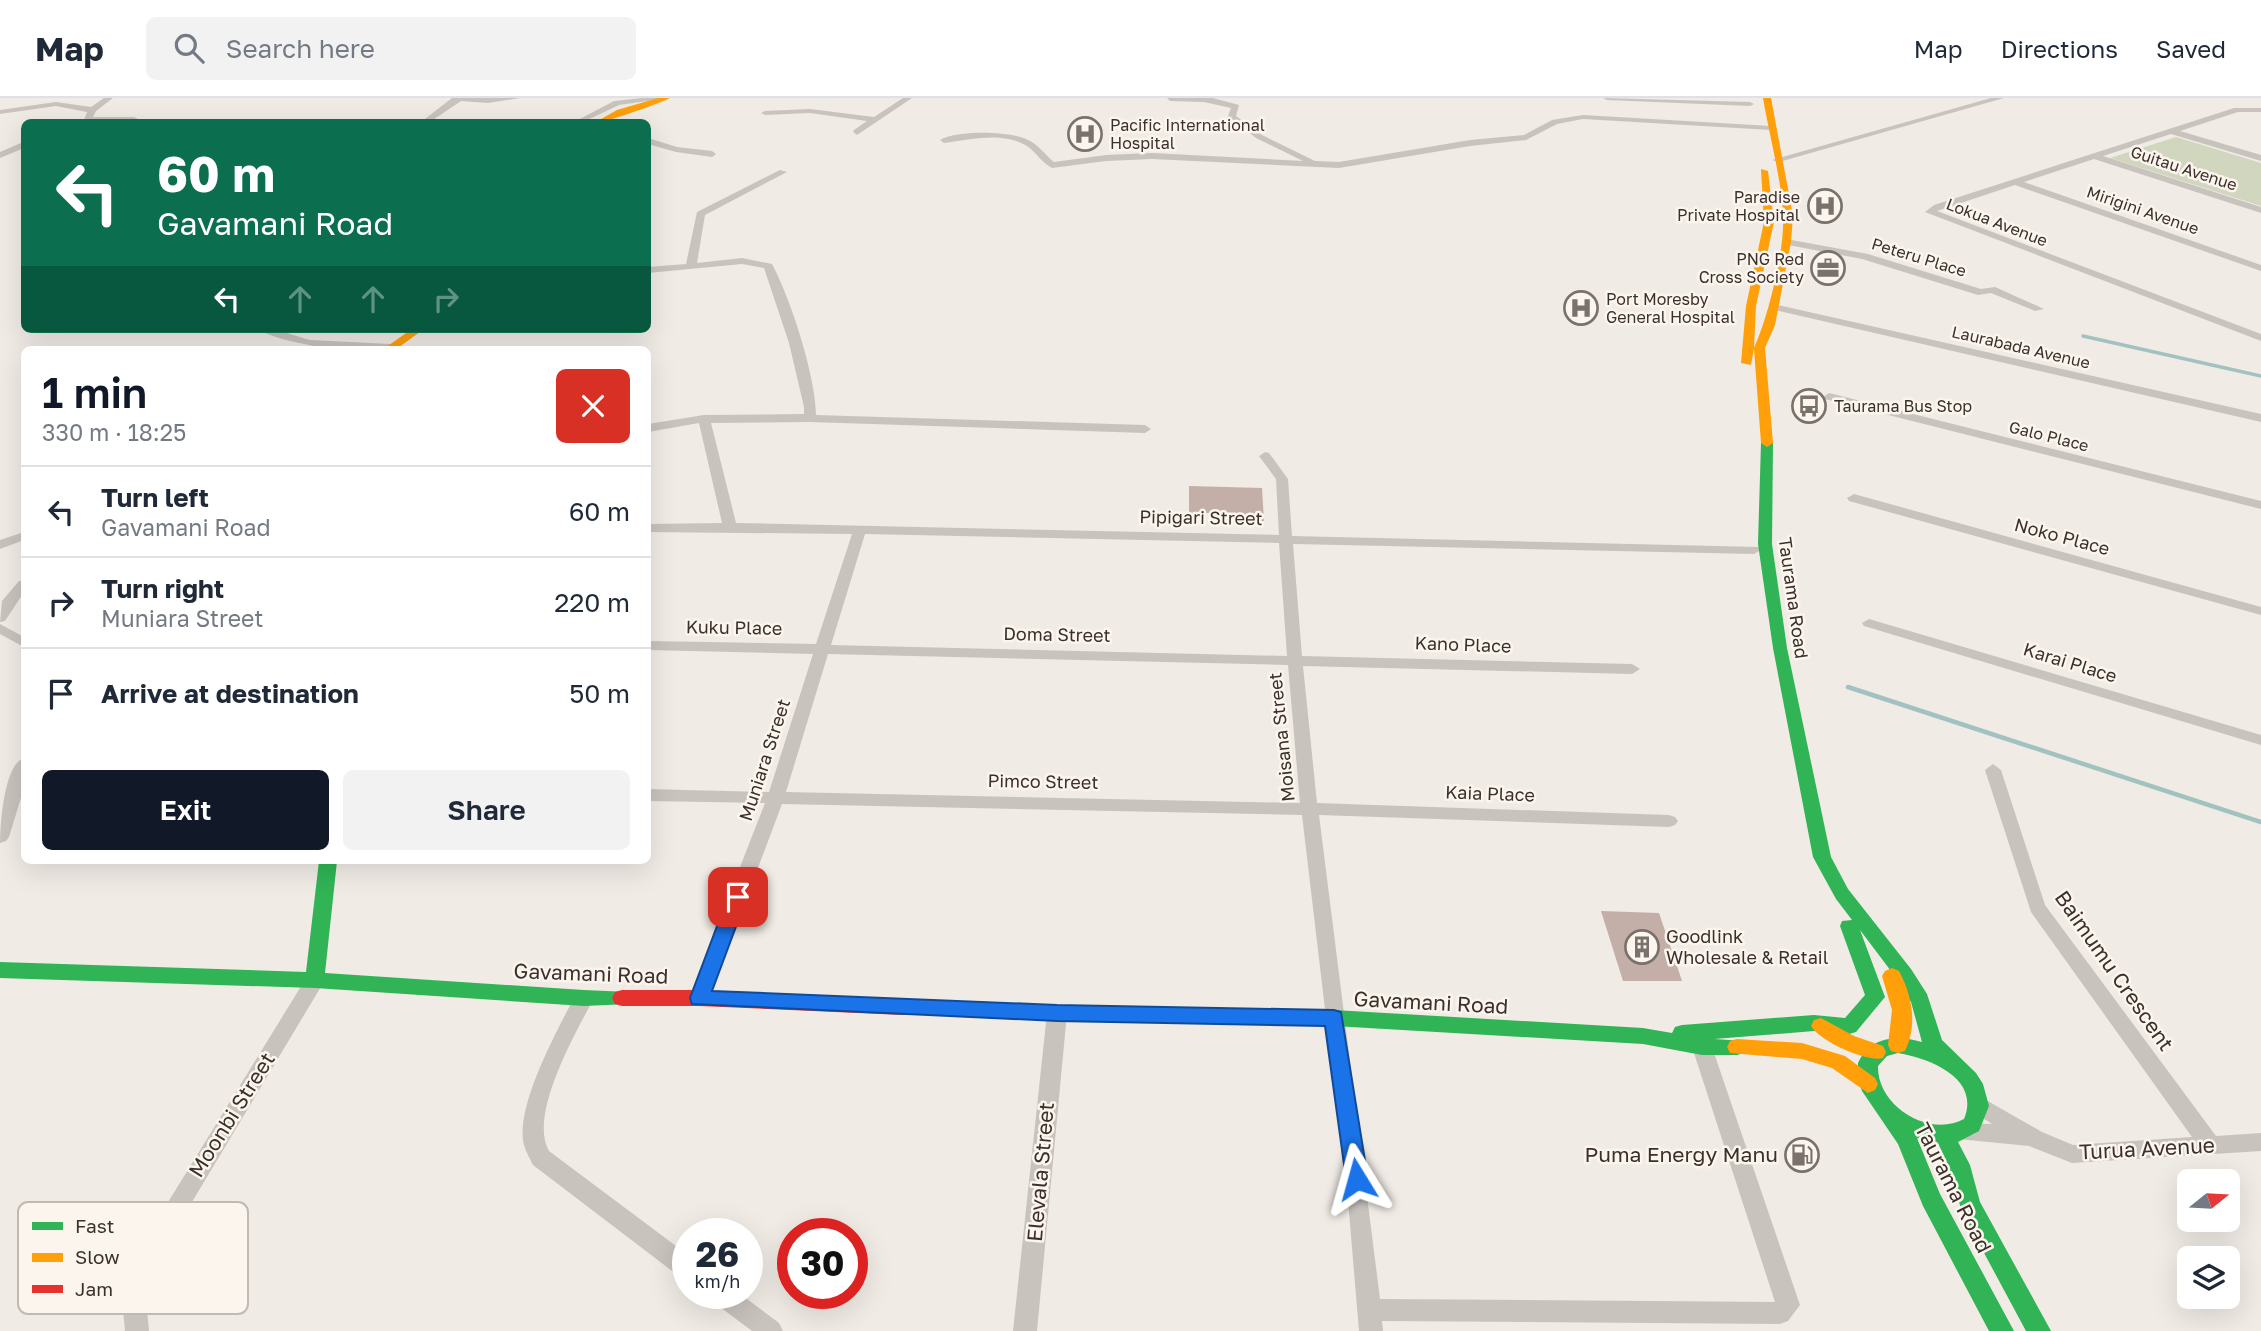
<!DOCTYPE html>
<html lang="en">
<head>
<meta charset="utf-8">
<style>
	:root { --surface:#fff; --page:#f2f2f3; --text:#1f2937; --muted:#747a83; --line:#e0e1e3; --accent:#111827 }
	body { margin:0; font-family:"Golos Text",sans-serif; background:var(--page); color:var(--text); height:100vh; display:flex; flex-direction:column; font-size:26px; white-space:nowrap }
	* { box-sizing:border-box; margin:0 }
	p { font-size:23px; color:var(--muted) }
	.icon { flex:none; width:38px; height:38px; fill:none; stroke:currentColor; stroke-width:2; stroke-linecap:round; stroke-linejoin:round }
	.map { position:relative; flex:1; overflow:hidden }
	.side { position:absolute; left:21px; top:248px; width:630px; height:518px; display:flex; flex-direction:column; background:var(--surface); border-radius:10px; box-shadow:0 7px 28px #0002 }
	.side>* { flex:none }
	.guide { position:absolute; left:21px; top:21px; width:630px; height:214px; border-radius:10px; box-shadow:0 7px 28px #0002; background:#0b6e4f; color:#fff; overflow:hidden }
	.needle { width:46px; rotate:72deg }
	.controls { position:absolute; left:2177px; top:1071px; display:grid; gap:14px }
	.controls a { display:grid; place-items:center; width:63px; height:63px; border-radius:10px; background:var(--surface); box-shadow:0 7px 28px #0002; font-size:35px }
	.speed { position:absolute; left:672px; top:1120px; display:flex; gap:14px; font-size:35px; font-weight:700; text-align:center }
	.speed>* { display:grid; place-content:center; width:91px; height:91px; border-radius:50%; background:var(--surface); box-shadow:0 7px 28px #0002; line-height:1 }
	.speed small { font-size:18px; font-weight:400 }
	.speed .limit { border:10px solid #d22; background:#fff; color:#111 }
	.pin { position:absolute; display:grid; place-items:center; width:60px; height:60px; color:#fff; margin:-30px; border-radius:14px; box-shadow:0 4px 10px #0006 }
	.me { position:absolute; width:77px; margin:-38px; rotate:352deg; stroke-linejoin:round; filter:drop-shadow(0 0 5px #0008) }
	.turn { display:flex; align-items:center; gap:24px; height:147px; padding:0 21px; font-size:32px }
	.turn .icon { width:91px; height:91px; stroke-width:2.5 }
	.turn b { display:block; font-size:49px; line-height:60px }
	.lanes { display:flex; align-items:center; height:66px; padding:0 21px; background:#0003; justify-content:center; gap:35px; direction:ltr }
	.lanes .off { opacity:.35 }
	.round { display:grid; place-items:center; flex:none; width:74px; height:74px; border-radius:10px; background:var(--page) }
	.overview { display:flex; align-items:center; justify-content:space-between; height:119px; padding:0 21px }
	h1 { font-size:42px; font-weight:600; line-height:52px; color:var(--accent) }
	.action { display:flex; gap:14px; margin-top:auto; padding:14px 21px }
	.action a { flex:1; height:80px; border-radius:10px; background:var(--accent); color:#fff; font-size:28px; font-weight:600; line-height:80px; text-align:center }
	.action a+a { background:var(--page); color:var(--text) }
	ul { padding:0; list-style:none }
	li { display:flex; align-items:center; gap:21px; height:91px; padding:0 21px; border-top:2px solid var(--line) }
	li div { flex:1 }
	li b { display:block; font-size:26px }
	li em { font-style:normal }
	header { display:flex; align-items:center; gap:42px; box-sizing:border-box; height:98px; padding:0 35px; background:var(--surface); border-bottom:2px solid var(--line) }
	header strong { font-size:33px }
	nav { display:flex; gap:38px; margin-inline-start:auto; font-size:24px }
	.search { width:490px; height:63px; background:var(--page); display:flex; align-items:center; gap:18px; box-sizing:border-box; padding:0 24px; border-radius:10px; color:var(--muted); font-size:26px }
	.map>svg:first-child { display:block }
	.green { fill:#d1d6bf }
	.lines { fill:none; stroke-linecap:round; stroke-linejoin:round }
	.stream-far1 { stroke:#a1c2c1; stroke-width:3.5 }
	.stream { stroke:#a1c2c1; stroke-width:4.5 }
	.building { fill:#c3afa7 }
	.street { fill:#c9c3be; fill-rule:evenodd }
	.fast { fill:#30b455; fill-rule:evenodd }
	.slow { fill:#ff9f0a; fill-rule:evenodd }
	.jam { fill:#e5322d; fill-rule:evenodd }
	.route { fill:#1a73e8; stroke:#114b97; stroke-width:2 }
	.labels { text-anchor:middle; stroke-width:5; stroke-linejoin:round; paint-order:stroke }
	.far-poi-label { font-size:16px; fill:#3b302b; stroke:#fbf5ee; text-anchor:start }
	.far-street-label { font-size:16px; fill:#3b302b; stroke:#fbf5ee }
	.street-label { font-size:18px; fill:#3b302b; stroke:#fbf5ee }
	.poi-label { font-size:18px; fill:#3b302b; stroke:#fbf5ee; text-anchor:start }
	.near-street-label { font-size:21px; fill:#3b302b; stroke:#fbf5ee }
	.near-poi-label { font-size:21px; fill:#3b302b; stroke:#fbf5ee; text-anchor:end }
	.key { fill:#fbf5ee; stroke:#c1bab4; stroke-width:2 }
	.key-label { font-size:19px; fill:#3b302b }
</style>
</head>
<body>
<header>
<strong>Map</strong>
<div class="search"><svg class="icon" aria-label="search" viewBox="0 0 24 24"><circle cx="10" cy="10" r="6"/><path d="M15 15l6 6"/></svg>Search here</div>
<nav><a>Map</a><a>Directions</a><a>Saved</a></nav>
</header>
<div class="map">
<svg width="2261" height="1233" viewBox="0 0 2261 1233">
	<rect width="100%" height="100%" fill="#f0ebe5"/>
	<polygon class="green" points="2176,39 2261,65 2261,108 2110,60"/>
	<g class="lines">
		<polyline class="stream-far1" points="2083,238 2261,278"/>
		<polyline class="stream" points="1848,589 2261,724"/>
	</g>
	<g class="building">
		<polygon points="1189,388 1262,390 1264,423 1217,422 1215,415 1189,415"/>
		<polygon points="1601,813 1659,815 1682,883 1623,883"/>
	</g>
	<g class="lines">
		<g class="street">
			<polygon points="104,0 113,0 96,13 93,19 134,19 138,21 134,23 88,24 84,22 87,14 56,8 0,16 0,12 56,4 91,9"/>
			<polygon points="452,0 520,0 488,5 461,3 430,24 421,24"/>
			<polygon points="642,0 669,0 619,7 583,24 574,24 614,3"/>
			<polygon points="903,0 912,0 857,37 853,34 854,32 867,23 810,15 765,17 761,15 765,13 810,11 874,19"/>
			<path d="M1167,0H1213L1239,7L1236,18L1262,37L1315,63L1339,64L1470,42L1524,37L1552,22L1583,17L1771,28L1775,30L1771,32L1583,21L1557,26L1526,42L1470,48L1339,70L1152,61L1106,63L1052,70C1042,65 1036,54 1027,48C1003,33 970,42 944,45L940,42C957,32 1010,33 1028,42C1039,47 1045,57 1054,64L1106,57L1152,55L1303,63L1256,40L1228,18L1231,10L1204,4L1170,3Z"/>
			<polygon points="1603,0 1750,4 1754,6 1750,8 1607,2"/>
			<polygon points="1991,0 2004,0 1779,64 1772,62"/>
			<polygon points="2234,10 2261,10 2261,14 2238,14 2180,33 2261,57 2261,63 2171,36 2103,58 2261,109 2261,115 2094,61 2024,84 2261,167 2261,173 2015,87 1937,113 2261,236 2261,243 1925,114 1934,107"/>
			<polygon points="648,40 677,49 712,53 716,56 712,59 676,54 648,46"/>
			<polygon points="21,45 24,45 24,50 0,60 0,54"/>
			<path d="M780,72L787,74L705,117L697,165L742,160L772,166C790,199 816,279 816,317L1145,327L1151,331L1145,335L810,324L711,325L736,425L1279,437L1276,381L1259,358L1265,354L1269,355L1288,381L1292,438L1759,449L1761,452L1754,456L1293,446L1302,558L1632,566L1640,571L1632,576L1303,568L1317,705L1669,717L1675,719L1678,723L1675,727L1669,729L1319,717L1380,1201L1775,1204L1692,949L1695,943L1702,941L1709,943L1712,949L1800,1207L1788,1223L1780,1226L1382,1223L1383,1233H1359L1349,1114L1302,717L782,706L709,900L706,906L699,908L692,906L689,900L765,705L648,703V691L769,694L813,556L648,552V543L816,546L852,436L648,434V426L722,425L699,325L648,334V326L704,317L804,316V309L789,245L764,170L742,166L648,175V169L686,166L697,114ZM865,436L1279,445L1287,558L831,547ZM828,556L1288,567L1300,705L786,694Z"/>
			<polygon points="1786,141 1868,156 1981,191 1995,189 2044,211 2035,213 1991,195 1978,197 1862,161 1783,146 1783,142"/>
			<polygon points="1774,206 2261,316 2261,324 1770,211 1769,209"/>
			<path d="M259,231H273L310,242L391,246L397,249C379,261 277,246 259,231Z"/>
			<polygon points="1829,295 2261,403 2261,411 1825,301 1823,299"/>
			<polygon points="1854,396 2261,509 2261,517 1849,403 1847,400"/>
			<polygon points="24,434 24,442 0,451 0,442"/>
			<polygon points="24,482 24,494 5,523 0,524 2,503 19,483"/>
			<polygon points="1869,521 2261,637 2261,647 1864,528 1862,525"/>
			<polygon points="0,526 24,539 24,549 0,536"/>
			<path d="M24,660V690L9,739L6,743L0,745C0,727 4,666 24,660Z"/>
			<polygon points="1993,666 2001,672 2045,807 2216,1038 2261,1035 2261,1053 2072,1065 2029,1048 1958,1041 1954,1034 1958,1027 1965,1025 1992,1026 1972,1013 1969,1007 1972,1001 1979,998 2042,1034 2073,1047 2192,1039 2031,814 1985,672"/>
			<polygon points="315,874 322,877 325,882 322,887 159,1159 146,1201 149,1233 125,1233 122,1201 141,1148 308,877"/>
			<path d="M584,892L591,894L594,900C576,934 528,1017 549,1053L688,1157V1182L680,1179L533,1067C530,1061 526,1054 524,1047C514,1009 559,929 577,894Z"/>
			<polygon points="1057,907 1064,909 1067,915 1037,1233 1013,1233 1047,915 1050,909"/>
			<polygon points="709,1195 739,1195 779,1225 783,1233 752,1233 712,1203"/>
		</g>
		<g class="fast">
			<path d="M1767,341L1773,345L1772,446L1787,550L1831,759L1848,791L1911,871L1927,896L1942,942L1976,975L1983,986L1989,1008L1979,1033L1958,1044L1970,1067L1980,1104L2051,1233H2026L1962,1114L1948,1067L1938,1045L1917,1040L1940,1096L2014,1233H1989L1923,1108L1898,1046L1862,993L1858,982V965C1871,938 1897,937 1922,944L1911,904L1897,881L1860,832L1885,899L1856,934L1849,936L1814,933L1714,941L1744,943L1747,949L1744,955L1737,957H1702L1643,946L1334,928L1057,923L896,915L893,909L896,903L903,901L1057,907L1334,912L1643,930L1672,935L1675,929L1682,927L1814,917L1845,920L1865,897L1840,828L1842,823L1852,822L1836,801L1813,759L1773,550L1758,446L1761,345ZM1898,955C1929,960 1981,980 1964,1021C1929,1040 1877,1008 1878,968L1887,958Z"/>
			<polygon points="319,763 337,763 325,875 584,892 629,894 632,900 629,906 584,908 315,890 0,880 0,864 306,874"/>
		</g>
		<g class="slow">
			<path d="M658,0H670C661,5 605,25 596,24L617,12Z"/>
			<path d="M1763,0H1771L1793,118L1791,144L1775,227L1765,250L1773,345L1767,349L1761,345L1754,251L1751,267L1741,265L1746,208L1764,124L1761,71L1768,73L1774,124L1756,208L1754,250C1768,220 1785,151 1783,118C1782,83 1769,36 1763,0Z"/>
			<polygon points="412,231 424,231 395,252 382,252"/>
			<path d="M1892,870L1899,873C1912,897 1918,927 1905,953L1898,955L1891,953L1888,947L1892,912L1882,878L1885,873Z"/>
			<path d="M1821,920L1854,938L1883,948L1886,954L1883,960C1868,965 1819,943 1811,928L1814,922Z"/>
			<polygon points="1737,941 1802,945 1845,958 1875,980 1878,986 1875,992 1868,995 1832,970 1802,961 1730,955 1727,949 1730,943"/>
		</g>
		<polygon class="jam" points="622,892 699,892 903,901 910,903 913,909 910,915 903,917 699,908 622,908 615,906 612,900 615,894"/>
	</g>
	<polygon class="route" points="738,792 744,794 747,799 712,893 1057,907 1334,912 1341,914 1368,1081 1364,1088 1357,1091 1349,1088 1346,1081 1325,928 1057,923 692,906 690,900 728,799 731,794"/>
	<defs>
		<g id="hospital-ring" transform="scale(1.75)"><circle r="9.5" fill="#fbf5ee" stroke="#7a716c" stroke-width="1.5"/><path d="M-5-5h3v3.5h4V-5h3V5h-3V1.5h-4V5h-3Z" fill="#7a716c"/></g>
		<g id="office-ring" transform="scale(1.75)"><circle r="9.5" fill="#fbf5ee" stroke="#7a716c" stroke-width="1.5"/><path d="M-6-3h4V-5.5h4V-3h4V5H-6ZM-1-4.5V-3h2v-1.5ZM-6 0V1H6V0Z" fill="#7a716c"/></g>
		<g id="bus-ring" transform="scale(1.75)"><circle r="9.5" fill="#fbf5ee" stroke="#7a716c" stroke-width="1.5"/><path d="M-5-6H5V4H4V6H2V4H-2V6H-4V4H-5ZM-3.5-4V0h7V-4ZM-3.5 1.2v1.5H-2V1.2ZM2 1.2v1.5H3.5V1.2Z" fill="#7a716c"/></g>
		<g id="building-ring" transform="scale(1.75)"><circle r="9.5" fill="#fbf5ee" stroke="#7a716c" stroke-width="1.5"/><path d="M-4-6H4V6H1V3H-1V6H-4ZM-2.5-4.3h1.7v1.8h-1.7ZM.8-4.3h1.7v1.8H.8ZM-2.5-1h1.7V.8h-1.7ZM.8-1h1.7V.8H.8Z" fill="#7a716c"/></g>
		<g id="fuel-ring" transform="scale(1.75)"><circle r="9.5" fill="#fbf5ee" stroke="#7a716c" stroke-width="1.5"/><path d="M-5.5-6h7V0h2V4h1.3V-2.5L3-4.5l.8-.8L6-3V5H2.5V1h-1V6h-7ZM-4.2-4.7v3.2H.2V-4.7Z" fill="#7a716c"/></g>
	</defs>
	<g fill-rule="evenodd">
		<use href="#hospital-ring" x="1085" y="36"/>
		<use href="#hospital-ring" x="1825" y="108"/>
		<use href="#office-ring" x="1828" y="170"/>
		<use href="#hospital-ring" x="1581" y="210"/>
		<use href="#bus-ring" x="1809" y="308"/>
		<use href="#building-ring" x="1642" y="849"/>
		<use href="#fuel-ring" x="1802" y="1057"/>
	</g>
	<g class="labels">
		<g class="far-poi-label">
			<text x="1110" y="33">Pacific International<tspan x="1110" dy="18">Hospital</tspan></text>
			<text x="1800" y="105" text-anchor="end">Paradise<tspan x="1800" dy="18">Private Hospital</tspan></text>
			<text x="1804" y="167" text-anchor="end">PNG Red<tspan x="1804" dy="18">Cross Society</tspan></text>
			<text x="1606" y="207">Port Moresby<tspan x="1606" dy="18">General Hospital</tspan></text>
			<text x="1834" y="314">Taurama Bus Stop</text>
		</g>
		<g class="far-street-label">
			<text transform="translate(2184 70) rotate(18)" y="6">Guitau Avenue</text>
			<text transform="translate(2143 112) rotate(19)" y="6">Mirigini Avenue</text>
			<text transform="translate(1997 124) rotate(21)" y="6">Lokua Avenue</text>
			<text transform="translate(1919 159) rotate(17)" y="6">Peteru Place</text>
			<text transform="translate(2021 249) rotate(13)" y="6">Laurabada Avenue</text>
			<text transform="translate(2049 338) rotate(14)" y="6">Galo Place</text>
		</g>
		<g class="street-label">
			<text transform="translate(1201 420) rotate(1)" y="6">Pipigari Street</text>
			<text transform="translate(2062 439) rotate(15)" y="6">Noko Place</text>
			<text transform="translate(1793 500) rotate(82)" y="6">Taurama Road</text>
			<text transform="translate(734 530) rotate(1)" y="6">Kuku Place</text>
			<text transform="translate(1057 537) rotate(1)" y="6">Doma Street</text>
			<text transform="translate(1463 547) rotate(2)" y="6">Kano Place</text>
			<text transform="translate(2070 565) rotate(17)" y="6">Karai Place</text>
			<text transform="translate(1282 639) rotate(-96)" y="6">Moisana Street</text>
			<text transform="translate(765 662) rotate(-72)" y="6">Muniara Street</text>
			<text transform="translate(1043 684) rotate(1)" y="6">Pimco Street</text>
			<text transform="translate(1490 696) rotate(2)" y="6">Kaia Place</text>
		</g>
		<g class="poi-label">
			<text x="1666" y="845">Goodlink<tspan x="1666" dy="21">Wholesale &amp; Retail</tspan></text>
		</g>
		<g class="near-street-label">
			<text transform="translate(2114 873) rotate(55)" y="7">Baimumu Crescent</text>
			<text transform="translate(591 876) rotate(2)" y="7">Gavamani Road</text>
			<text transform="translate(1431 905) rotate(3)" y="7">Gavamani Road</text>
			<text transform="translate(232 1017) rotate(-58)" y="7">Moonbi Street</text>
			<text transform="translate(2147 1051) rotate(-3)" y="7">Turua Avenue</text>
			<text transform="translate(1041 1074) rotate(-85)" y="7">Elevala Street</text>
			<text transform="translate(1953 1090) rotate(63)" y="7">Taurama Road</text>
		</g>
		<g class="near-poi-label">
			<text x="1778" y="1064">Puma Energy Manu</text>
		</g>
	</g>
	<rect x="18" y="1104" width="230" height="112" rx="10" class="key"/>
	<rect x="32" y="1124" width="31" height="8" fill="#30b455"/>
	<rect x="32" y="1155" width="31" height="9" fill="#ff9f0a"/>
	<rect x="32" y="1187" width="31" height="8" fill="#e5322d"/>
	<g class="key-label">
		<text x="75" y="1135">Fast</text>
		<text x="75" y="1166">Slow</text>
		<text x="75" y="1198">Jam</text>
	</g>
</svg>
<div class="controls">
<a><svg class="needle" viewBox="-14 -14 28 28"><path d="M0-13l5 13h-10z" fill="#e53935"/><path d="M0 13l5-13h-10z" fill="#747a83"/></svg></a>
<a><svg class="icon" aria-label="layers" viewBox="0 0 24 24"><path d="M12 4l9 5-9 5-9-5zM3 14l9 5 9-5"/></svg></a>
</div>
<div class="speed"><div>26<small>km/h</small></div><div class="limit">30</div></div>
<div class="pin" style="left:738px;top:799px;background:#d93025"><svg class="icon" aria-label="arrive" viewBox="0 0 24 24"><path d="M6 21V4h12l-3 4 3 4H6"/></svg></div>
<svg class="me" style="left:1357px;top:1081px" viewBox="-20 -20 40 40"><path d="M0-17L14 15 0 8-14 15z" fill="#1a73e8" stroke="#fff" stroke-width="4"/></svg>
<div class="guide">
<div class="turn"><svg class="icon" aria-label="left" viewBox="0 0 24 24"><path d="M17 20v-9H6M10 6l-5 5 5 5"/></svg><div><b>60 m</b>Gavamani Road</div></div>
<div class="lanes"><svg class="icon" aria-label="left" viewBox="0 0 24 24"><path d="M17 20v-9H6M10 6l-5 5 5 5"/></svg><svg class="icon off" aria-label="ahead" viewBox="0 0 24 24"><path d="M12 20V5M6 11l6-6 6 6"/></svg><svg class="icon off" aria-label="ahead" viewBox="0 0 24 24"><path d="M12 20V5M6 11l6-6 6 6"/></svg><svg class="icon off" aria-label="right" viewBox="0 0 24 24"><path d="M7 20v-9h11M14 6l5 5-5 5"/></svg></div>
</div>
<section class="side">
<div class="overview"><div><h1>1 min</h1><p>330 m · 18:25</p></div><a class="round" style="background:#d93025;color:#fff"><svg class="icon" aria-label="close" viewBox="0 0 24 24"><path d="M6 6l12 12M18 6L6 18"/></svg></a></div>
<ul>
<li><svg class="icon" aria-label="left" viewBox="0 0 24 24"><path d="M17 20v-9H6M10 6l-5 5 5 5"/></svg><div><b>Turn left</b><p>Gavamani Road</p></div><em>60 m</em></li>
<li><svg class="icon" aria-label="right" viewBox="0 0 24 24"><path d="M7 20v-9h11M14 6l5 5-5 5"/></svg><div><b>Turn right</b><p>Muniara Street</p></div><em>220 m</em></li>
<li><svg class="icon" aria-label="arrive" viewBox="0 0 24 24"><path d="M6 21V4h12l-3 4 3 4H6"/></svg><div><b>Arrive at destination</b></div><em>50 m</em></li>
</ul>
<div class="action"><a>Exit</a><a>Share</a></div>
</section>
</div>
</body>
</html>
